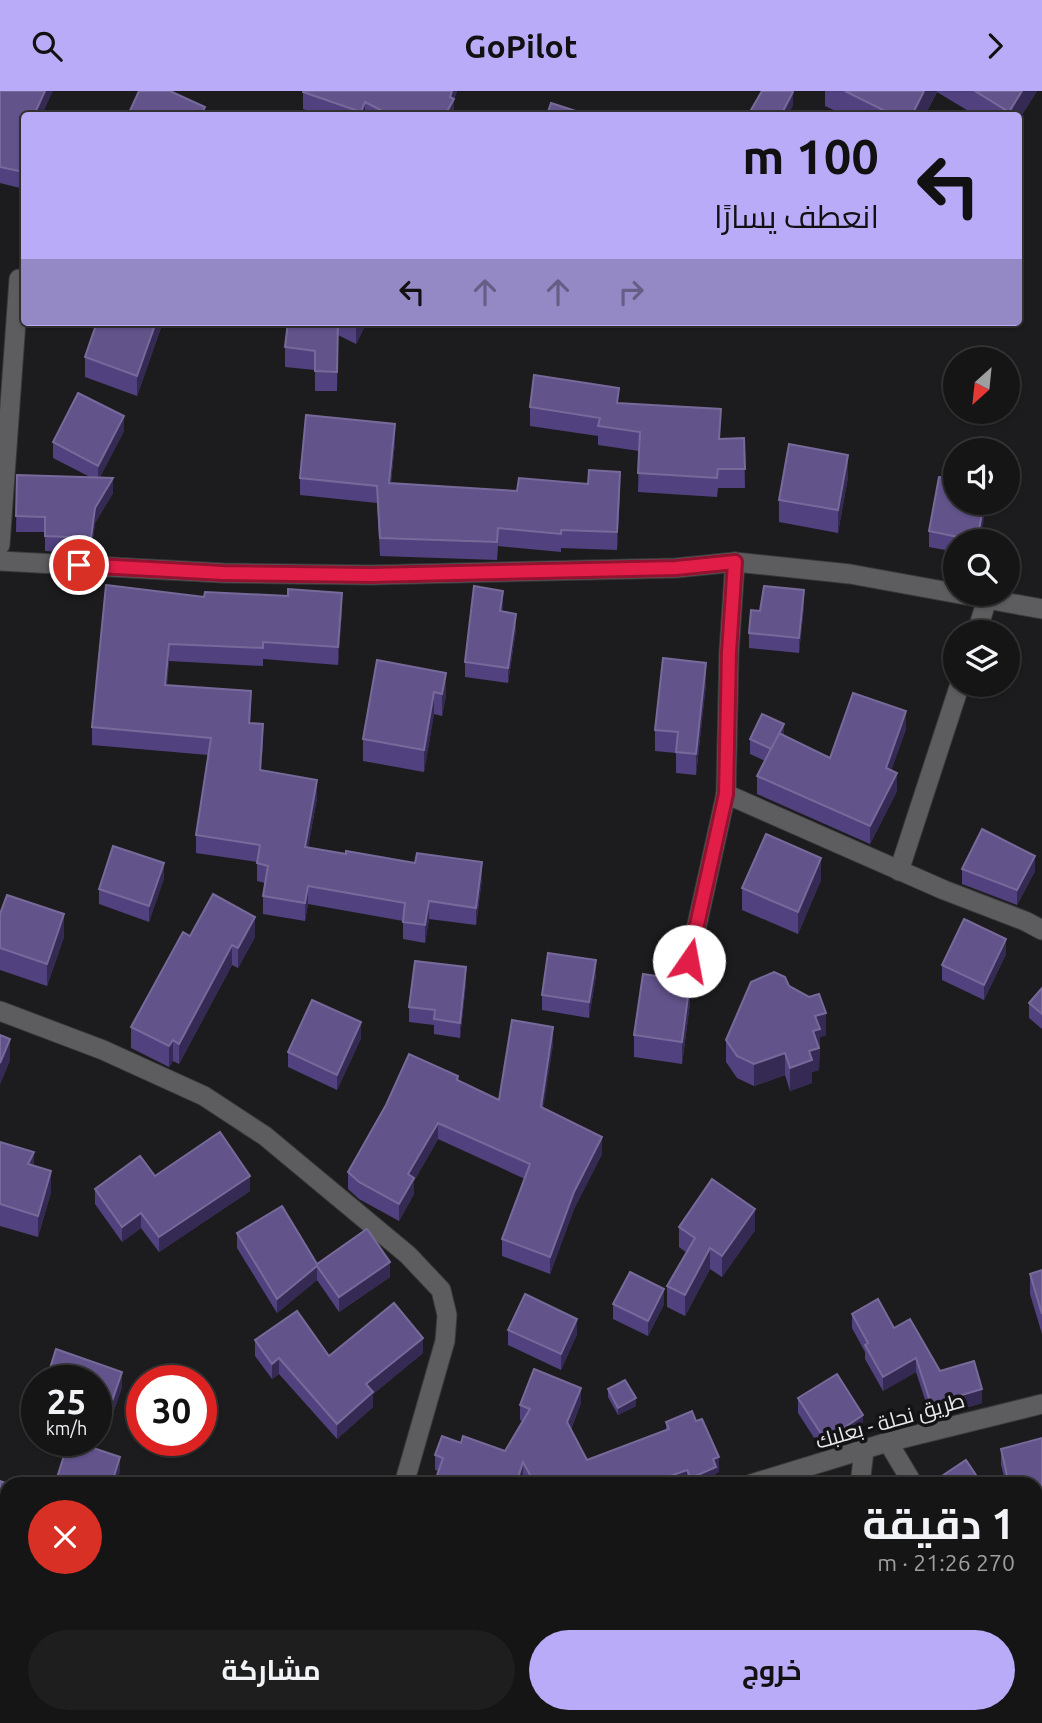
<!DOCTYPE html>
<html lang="ar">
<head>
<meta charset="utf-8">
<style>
	:root { --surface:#151516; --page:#1e1e1f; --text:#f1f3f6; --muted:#9d9fa1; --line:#343435; --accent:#b9abf7 }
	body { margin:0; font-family:Ubuntu,Cairo,sans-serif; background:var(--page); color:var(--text); direction:rtl; height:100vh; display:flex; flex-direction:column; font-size:26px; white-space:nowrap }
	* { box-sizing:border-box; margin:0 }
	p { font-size:23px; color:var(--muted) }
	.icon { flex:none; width:38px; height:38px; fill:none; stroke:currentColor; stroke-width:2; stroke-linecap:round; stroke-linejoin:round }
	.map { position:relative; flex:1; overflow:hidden; direction:ltr }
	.side { position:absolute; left:0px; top:1386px; width:1043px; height:247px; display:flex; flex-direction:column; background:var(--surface); border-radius:21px 21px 0 0; box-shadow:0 2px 5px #0004,0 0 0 2px var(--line); direction:rtl }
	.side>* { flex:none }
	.banner { position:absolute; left:21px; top:21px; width:1001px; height:214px; border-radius:7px; box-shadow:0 2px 5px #0004,0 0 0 2px var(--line); direction:rtl; background:#b9abf7; color:#111; overflow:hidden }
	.needle { width:46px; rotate:207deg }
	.fabs { position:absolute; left:943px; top:256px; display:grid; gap:14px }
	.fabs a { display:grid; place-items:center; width:77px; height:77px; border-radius:50%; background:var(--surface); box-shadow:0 2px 5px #0004,0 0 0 2px var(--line); font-size:35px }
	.speed { position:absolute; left:21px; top:1274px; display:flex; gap:14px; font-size:35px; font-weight:700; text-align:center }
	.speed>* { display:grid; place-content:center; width:91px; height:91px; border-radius:50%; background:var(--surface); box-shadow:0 2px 5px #0004,0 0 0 2px var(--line); line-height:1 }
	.speed small { font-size:18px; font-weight:400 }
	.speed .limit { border:10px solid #d22; background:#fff; color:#111 }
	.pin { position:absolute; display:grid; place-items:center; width:60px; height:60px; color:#fff; margin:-30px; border:4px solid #fff; border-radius:50%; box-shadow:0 2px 7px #0007 }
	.me { position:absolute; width:77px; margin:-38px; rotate:12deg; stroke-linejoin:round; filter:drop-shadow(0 0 5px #0008) }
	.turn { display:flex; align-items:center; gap:24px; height:147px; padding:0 28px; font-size:32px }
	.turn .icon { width:91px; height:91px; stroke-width:2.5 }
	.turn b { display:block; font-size:49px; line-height:60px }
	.lanes { display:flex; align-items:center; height:66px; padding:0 28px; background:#0003; justify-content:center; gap:35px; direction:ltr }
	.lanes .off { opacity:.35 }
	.round { display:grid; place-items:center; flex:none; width:74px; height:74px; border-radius:37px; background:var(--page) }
	.headline { display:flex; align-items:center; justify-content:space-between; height:119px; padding:0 28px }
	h1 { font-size:42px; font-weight:700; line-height:52px }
	.primary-button { display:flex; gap:14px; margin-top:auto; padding:14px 28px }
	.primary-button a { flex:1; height:80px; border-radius:42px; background:var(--accent); color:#111; font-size:28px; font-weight:700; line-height:80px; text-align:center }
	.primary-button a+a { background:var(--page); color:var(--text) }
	header { display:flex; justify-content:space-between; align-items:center; height:91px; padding:0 28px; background:var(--accent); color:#111; font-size:32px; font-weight:700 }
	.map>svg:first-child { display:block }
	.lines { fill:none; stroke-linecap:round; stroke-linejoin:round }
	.minor-casing { stroke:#39383a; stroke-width:21 }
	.tertiary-casing { stroke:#39383a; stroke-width:21 }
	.minor { stroke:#5d5d60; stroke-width:19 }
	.tertiary { stroke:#5d5d60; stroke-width:19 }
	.wall { fill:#51417f }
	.shaded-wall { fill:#352a53 }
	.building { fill:#62538b; stroke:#776a9a; stroke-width:2 }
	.route-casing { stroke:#92132f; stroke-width:18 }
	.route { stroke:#e11d48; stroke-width:12 }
	.labels { text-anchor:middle; stroke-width:7; stroke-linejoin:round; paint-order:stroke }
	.street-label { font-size:21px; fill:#e9e9ea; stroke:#131215 }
</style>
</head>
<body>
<header><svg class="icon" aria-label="forward" viewBox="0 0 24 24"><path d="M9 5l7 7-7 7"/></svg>GoPilot<svg class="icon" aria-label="search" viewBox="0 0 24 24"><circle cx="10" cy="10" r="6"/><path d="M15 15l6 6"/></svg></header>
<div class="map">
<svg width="1042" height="1632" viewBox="0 0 1042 1632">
	<rect width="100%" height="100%" fill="#1c1c1e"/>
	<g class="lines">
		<g class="minor-casing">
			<g id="minor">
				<polyline points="0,454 19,188"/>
				<polyline points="0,470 223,482 371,484 676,477 735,471 850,483 1042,518"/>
				<polyline points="977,541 987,508"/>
				<polyline points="726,703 944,799 1025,830 1042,839"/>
				<polyline points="899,780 960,593"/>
				<polyline points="689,870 726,703 729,561 735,471"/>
				<polyline points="0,920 103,959 204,1005 265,1045 408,1164 441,1199 447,1224 445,1250 404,1393"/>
				<polyline points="888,1351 913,1393"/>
				<polyline points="860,1393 864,1360"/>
				<polyline points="0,1484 7,1487"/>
				<polyline points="382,1626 384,1632"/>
				<polyline points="1029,1626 1035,1632"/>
				<polyline points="640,1632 678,1626"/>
			</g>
		</g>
		<g class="tertiary-casing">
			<g id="tertiary">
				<polyline points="751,1393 888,1351 1042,1313"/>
				<polyline points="0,1619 7,1617"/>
			</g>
		</g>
		<use href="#minor" class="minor"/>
		<use href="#tertiary" class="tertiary"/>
	</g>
	<g class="wall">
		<polygon points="0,0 24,24 24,98 0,92"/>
		<polygon points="303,0 457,0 454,8 454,24 320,24 303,18"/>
		<polygon points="825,0 1037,0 1018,30 1018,24 975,24 937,1 925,24 844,24 825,15"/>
		<polygon points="97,231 163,231 137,305 85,286 85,266"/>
		<polygon points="288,231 367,231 356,253 338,244 337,300 315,300 315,279 285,276 285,256"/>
		<polygon points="619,312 720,348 744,347 745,397 718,397 717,406 638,401 639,360 598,354 598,345 530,335 530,316"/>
		<polygon points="124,340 100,386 113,402 95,432 91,463 45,460 45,441 16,441 17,384 90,386 53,367 53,351"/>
		<polygon points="395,351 391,392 517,400 620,399 617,459 561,457 561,461 498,455 497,469 380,465 377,412 300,404 300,387"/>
		<polygon points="848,386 838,442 779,431 779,409"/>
		<polygon points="929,440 980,450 956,450 956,461 929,456"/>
		<polygon points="204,506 342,519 338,574 263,568 263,575 169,570 167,594 251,618 250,632 263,651 261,679 317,707 308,756 482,788 476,834 429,828 425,852 403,848 403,830 308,813 305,830 263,823 263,805 265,792 257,790 257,771 196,762 196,744 208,664 92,654 92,636"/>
		<polygon points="503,515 502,521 516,538 508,592 465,586 465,571"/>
		<polygon points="804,515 799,562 749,557 749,542 760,520"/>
		<polygon points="446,582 446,604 442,625 434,623 424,681 363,670 363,648"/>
		<polygon points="706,593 696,684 676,682 676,662 655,660 655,639"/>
		<polygon points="906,638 891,679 897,700 870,753 757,703 757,685 765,670 750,663 750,648 784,644 830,667"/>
		<polygon points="962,778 1035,780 1017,814 962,793"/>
		<polygon points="164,787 149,831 99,813 99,798"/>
		<polygon points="821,789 798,843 742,819 742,797"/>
		<polygon points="0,823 64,846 47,895 0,879"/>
		<polygon points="190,845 255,846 238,877 232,874 179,973 173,970 169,976 131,957 131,936"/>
		<polygon points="1006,863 984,909 942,889 942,874"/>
		<polygon points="596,884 589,927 542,919 542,904"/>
		<polygon points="466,892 460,947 434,943 434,934 409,931 409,916"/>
		<polygon points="789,895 826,944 820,946 819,979 812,981 812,992 790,1000 785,984 754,995 737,987 726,971 726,949"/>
		<polygon points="1042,897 1042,938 1029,927 1029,912"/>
		<polygon points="690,912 682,973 634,966 634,944"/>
		<polygon points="361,947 337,999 288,976 288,961"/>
		<polygon points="553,953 543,1017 602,1063 574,1118 550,1183 502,1165 502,1148 525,1088 438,1048 414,1090 414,1103 399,1130 359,1108 348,1098 348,1081 458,990 499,1009"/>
		<polygon points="0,1051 34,1075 51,1101 38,1146 0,1135"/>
		<polygon points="155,1085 250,1100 159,1161 141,1137 122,1151 95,1113 95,1098"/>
		<polygon points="679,1136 755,1139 722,1186 710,1178 685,1225 667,1216 667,1195 687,1162 679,1156"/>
		<polygon points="237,1142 317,1173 390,1186 339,1221 317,1189 277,1222 237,1157"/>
		<polygon points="1042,1179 1042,1243 1030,1203 1030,1183"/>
		<polygon points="613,1213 664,1213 648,1245 613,1228"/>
		<polygon points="852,1223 894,1237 940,1280 982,1312 931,1327 916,1281 883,1300 865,1268 865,1261 852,1237"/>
		<polygon points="508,1239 577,1243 561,1279 508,1254"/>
		<polygon points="255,1249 329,1265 423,1262 373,1303 373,1316 337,1348 279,1283 272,1288 255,1265"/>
		<polygon points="96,1290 122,1296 110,1331 96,1327"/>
		<polygon points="608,1298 636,1315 618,1324 608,1306"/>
		<polygon points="798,1307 863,1339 842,1352 822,1359 798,1322"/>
		<polygon points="581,1312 571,1338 587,1369 666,1340 666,1331 719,1381 716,1382 716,1391 712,1393 527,1393 523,1386 439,1380 435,1379 435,1364 461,1352 505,1360 522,1330 520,1329 520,1314"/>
		<polygon points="1042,1347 1042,1418 1036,1420 1036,1393 1006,1393 1001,1374 1001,1358"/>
		<polygon points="0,1390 7,1393 7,1463 0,1461"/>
		<polygon points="1042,1484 1042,1524 1036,1519 1036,1490"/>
		<polygon points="7,1510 7,1580 0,1580 0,1515"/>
		<polygon points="1042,1586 1042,1612 1039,1610 1039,1589"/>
		<polygon points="394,1626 467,1626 431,1629 431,1632 396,1632"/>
	</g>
	<g class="shaded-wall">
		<polygon points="45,0 53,0 42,24 34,24"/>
		<polygon points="452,0 457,0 454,8 454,24 445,24"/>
		<polygon points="924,0 937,0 925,24 912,24"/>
		<polygon points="1022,0 1037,0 1018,30 1018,24 1009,24 1009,21"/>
		<polygon points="793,1 793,15 788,24 781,24"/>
		<polygon points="365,11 365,24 361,24 361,21"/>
		<polygon points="156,231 163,231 137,305 137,285"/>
		<polygon points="357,231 367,231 356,253 356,234"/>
		<polygon points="124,325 124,340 98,390 98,375"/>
		<polygon points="395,333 395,351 389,410 389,392"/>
		<polygon points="848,364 848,386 838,442 838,419"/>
		<polygon points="620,381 620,399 617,459 617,441"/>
		<polygon points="113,387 113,402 95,432 91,463 91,447 95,417"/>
		<polygon points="984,411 987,411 980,450 977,450"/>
		<polygon points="804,499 804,515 799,562 799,547"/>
		<polygon points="503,500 503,515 500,535 500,520"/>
		<polygon points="342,502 342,519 338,574 338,556"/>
		<polygon points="516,523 516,538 508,592 508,577"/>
		<polygon points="169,553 169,570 165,611 165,594"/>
		<polygon points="706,572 706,593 696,684 696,663"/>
		<polygon points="446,582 446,604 442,625 442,603"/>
		<polygon points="251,600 251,618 249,650 249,632"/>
		<polygon points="434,601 434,623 424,681 424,659"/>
		<polygon points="906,620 906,638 886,695 886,677"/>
		<polygon points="263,633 263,651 260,696 260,679"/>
		<polygon points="784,633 784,649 772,658"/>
		<polygon points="897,682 897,700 870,753 870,735"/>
		<polygon points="317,689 317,707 305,774 305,756"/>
		<polygon points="1035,765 1035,780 1017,814 1017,799"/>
		<polygon points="821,767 821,789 798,843 798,821"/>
		<polygon points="482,771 482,788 476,834 476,817"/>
		<polygon points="164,772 164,787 149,831 149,815"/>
		<polygon points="308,795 308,813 305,830 305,812"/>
		<polygon points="429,810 429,828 425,852 425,834"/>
		<polygon points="64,823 64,846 47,895 47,873"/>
		<polygon points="255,826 255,846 238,877 238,857"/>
		<polygon points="1006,848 1006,863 984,909 984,894"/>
		<polygon points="232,854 232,874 179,973 179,953"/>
		<polygon points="596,869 596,884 589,927 589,911"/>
		<polygon points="466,876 466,892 460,947 460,932"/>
		<polygon points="690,890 690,912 682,973 682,951"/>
		<polygon points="826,922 826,944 820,946 819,979 812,981 812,992 790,1000 790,977 809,960 815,925"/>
		<polygon points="361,931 361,947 337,999 337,984"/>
		<polygon points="553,936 553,953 541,1033 541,1016"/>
		<polygon points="10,948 10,970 0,994 0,972"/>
		<polygon points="173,949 173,970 169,976 169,955"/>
		<polygon points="785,962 785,984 754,995 754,973"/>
		<polygon points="438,1032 438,1048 414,1090 414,1103 399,1130 399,1113 408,1083"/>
		<polygon points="602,1046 602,1063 574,1118 550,1183 550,1166 574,1101"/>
		<polygon points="34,1061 34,1083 28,1073"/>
		<polygon points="51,1080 51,1101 38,1146 38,1125"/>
		<polygon points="250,1085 250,1100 159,1161 159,1146"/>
		<polygon points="755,1118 755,1139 722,1186 722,1165"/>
		<polygon points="141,1122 141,1137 122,1151 122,1136"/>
		<polygon points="710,1157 710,1178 685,1225 685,1204"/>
		<polygon points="390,1171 390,1186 339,1221 339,1206"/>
		<polygon points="317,1175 317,1189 277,1222 277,1208"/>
		<polygon points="664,1198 664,1213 648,1245 648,1230"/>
		<polygon points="577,1228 577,1243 561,1279 561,1263"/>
		<polygon points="423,1247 423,1262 373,1303 373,1316 337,1348 337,1333 366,1293"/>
		<polygon points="279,1267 279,1283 272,1288 272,1273"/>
		<polygon points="916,1267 916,1281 883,1300 883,1286"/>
		<polygon points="122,1281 122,1296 110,1331 110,1316"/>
		<polygon points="581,1297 581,1312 567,1346 567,1331"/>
		<polygon points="982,1298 982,1312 931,1327 931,1313"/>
		<polygon points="636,1307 636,1315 618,1324 618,1317"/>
		<polygon points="863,1324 863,1339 842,1352 822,1359 822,1344"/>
		<polygon points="120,1366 120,1381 116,1393 114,1385"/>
		<polygon points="719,1366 719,1381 716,1382 716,1391 712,1393 691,1393 691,1387 713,1368"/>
		<polygon points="523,1371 523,1386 521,1393 516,1393"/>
		<polygon points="687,1379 687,1393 648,1393"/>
		<polygon points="1042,1403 1042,1418 1036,1420 1036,1405"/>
		<polygon points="792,1626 796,1626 795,1632 791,1632"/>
	</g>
	<g class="building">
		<polygon points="0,0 45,0 34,24 24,24 24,81 0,76"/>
		<polygon points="139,0 170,0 205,16 201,24 128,24"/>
		<polygon points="303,0 452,0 450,6 454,8 445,24 390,24 365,11 361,21 303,1"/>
		<polygon points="762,0 792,0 793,1 781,24 748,24"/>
		<polygon points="845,0 924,0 912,24 893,24"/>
		<polygon points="975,0 1022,0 1009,21"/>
		<polygon points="551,12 588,24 547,24"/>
		<polygon points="97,231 156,231 137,285 85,266"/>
		<polygon points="288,231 338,231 337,281 315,280 315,260 285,256"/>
		<polygon points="534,284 619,297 617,312 721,318 719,348 744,347 745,378 718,378 717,387 638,382 640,341 598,335 600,327 530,316"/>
		<polygon points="78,302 124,325 98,375 53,351"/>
		<polygon points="306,324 395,333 389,392 517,400 519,387 588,393 589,379 620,381 617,441 561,439 561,443 498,437 497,451 380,447 377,395 300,387"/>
		<polygon points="789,353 848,364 838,419 779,409"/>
		<polygon points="951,377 956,378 956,411 984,411 977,450 929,440 939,386 949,387"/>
		<polygon points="17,384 113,387 95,417 91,447 45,445 45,426 16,425"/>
		<polygon points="106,494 204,506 205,501 288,505 288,498 342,502 338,556 263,551 263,557 169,553 165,594 251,600 249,632 263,633 260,679 317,689 305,756 346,763 346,760 415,772 417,762 482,771 476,817 429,810 425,834 403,831 405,812 308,795 305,812 263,805 268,775 257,772 260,754 196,744 211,647 92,636"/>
		<polygon points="474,495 503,500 500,520 516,523 508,577 465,571"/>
		<polygon points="764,495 804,499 799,547 749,542 751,519 760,520"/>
		<polygon points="663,567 706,572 696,663 676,661 678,641 655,639"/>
		<polygon points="377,569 446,582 442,603 434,601 424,659 363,648"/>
		<polygon points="853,602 906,620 886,677 897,682 870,735 757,685 779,642 830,667"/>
		<polygon points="762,623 784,633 771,658 750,648"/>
		<polygon points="982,738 1035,765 1017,799 962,778"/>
		<polygon points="766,743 821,767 798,821 742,797"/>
		<polygon points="113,755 164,772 149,815 99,798"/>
		<polygon points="213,803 255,826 238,857 232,854 179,953 173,949 169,955 131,936 183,841 190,845"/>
		<polygon points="7,804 64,823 47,873 0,857 0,823"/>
		<polygon points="964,828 1006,848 984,894 942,874"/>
		<polygon points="548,862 596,869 589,911 542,904"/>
		<polygon points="415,870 466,876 460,932 434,928 435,919 409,916"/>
		<polygon points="774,881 785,886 789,895 809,906 819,903 826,922 815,925 820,938 813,940 819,957 809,960 812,969 790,977 785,962 754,973 737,965 726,949 751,891"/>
		<polygon points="643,883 690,890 682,951 634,944"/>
		<polygon points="1042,897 1042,923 1029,912"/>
		<polygon points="312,909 361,931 337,984 288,961"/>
		<polygon points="512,929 553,936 541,1016 602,1046 574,1101 550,1166 502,1148 530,1073 438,1032 408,1083 414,1087 399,1113 359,1091 348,1081 386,1014 409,963 458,985 457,989 499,1009"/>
		<polygon points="0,944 10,948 0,972"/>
		<polygon points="220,1041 250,1085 159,1146 141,1122 122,1136 95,1098 140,1065 155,1085"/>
		<polygon points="0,1051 34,1061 28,1073 51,1080 38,1125 0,1113"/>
		<polygon points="712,1088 755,1118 722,1165 710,1157 685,1204 667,1195 695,1147 679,1136"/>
		<polygon points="282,1115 317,1173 367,1138 390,1171 339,1206 317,1175 277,1208 237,1142"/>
		<polygon points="1042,1179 1042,1223 1030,1183"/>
		<polygon points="630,1181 664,1198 648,1230 613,1213"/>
		<polygon points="525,1203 577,1228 561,1263 508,1239"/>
		<polygon points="878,1208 894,1237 910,1228 940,1280 974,1270 982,1298 931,1313 916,1267 883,1286 865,1254 868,1252 852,1223"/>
		<polygon points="394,1212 423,1247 366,1293 373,1301 337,1333 279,1267 272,1273 255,1249 297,1220 329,1265"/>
		<polygon points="56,1258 122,1281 110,1316 96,1311 96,1290 46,1290"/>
		<polygon points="534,1278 581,1297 567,1331 587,1369 669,1338 666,1331 692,1320 696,1330 702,1328 719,1366 713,1368 716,1376 691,1387 687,1379 648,1393 616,1393 614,1389 606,1393 535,1393 523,1371 516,1393 434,1393 443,1367 435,1364 442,1345 461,1352 463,1345 505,1360 530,1318 520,1314"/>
		<polygon points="837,1283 863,1324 842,1338 822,1344 798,1307"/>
		<polygon points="625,1289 636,1307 618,1317 608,1298"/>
		<polygon points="1042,1347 1042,1403 1036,1405 1036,1393 1009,1393 1001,1358"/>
		<polygon points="69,1349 120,1366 114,1385 120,1387 118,1393 55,1393"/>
		<polygon points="966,1369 982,1393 930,1393"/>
		<polygon points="0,1390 8,1393 7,1393 7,1446 0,1443"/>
		<polygon points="1042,1484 1042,1509 1036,1503 1036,1490"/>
		<polygon points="7,1510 7,1564 0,1565 0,1511"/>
		<polygon points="70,1626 164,1626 166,1632 58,1632"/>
		<polygon points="771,1626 792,1626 791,1632 769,1632"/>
		<rect x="845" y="1626" width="42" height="6"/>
		<polygon points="926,1626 959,1626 965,1632 920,1632"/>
	</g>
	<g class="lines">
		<g class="route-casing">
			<polyline id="route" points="79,474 223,482 371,484 676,477 735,471 729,561 726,703 689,870"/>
		</g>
		<use href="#route" class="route"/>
	</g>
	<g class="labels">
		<g class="street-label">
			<text transform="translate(890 1330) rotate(-16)" y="7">طريق نحلة - بعلبك</text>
		</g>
	</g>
</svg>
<div class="fabs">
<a><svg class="needle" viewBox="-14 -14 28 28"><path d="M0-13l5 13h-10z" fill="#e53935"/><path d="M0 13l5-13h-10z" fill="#9d9fa1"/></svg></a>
<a><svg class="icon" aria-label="sound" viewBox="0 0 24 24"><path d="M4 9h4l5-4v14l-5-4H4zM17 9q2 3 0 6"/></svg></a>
<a><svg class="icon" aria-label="search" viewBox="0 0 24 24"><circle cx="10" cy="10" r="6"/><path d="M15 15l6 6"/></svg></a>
<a><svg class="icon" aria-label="layers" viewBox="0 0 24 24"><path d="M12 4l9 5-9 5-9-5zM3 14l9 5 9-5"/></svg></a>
</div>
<div class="speed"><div>25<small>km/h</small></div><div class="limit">30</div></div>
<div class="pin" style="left:79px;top:474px;background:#d93025"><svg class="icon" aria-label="arrive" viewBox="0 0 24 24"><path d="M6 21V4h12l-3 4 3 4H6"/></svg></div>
<svg class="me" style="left:689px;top:870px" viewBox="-20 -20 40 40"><circle r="19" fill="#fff"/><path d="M0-13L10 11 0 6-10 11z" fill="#e11d48"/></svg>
<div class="banner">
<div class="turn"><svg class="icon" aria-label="left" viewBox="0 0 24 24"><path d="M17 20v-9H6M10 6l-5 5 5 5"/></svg><div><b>100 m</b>انعطف يسارًا</div></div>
<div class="lanes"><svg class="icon" aria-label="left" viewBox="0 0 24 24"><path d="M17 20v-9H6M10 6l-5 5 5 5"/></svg><svg class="icon off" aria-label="ahead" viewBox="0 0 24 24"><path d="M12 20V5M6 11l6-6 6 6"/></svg><svg class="icon off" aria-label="ahead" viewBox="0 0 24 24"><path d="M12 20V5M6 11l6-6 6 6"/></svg><svg class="icon off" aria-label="right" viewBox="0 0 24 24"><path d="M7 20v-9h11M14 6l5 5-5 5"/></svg></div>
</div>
<section class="side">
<div class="headline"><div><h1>1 دقيقة</h1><p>270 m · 21:26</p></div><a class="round" style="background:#d93025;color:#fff"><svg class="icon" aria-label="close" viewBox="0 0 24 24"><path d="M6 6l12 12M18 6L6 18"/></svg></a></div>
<div class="primary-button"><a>خروج</a><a>مشاركة</a></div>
</section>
</div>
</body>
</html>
